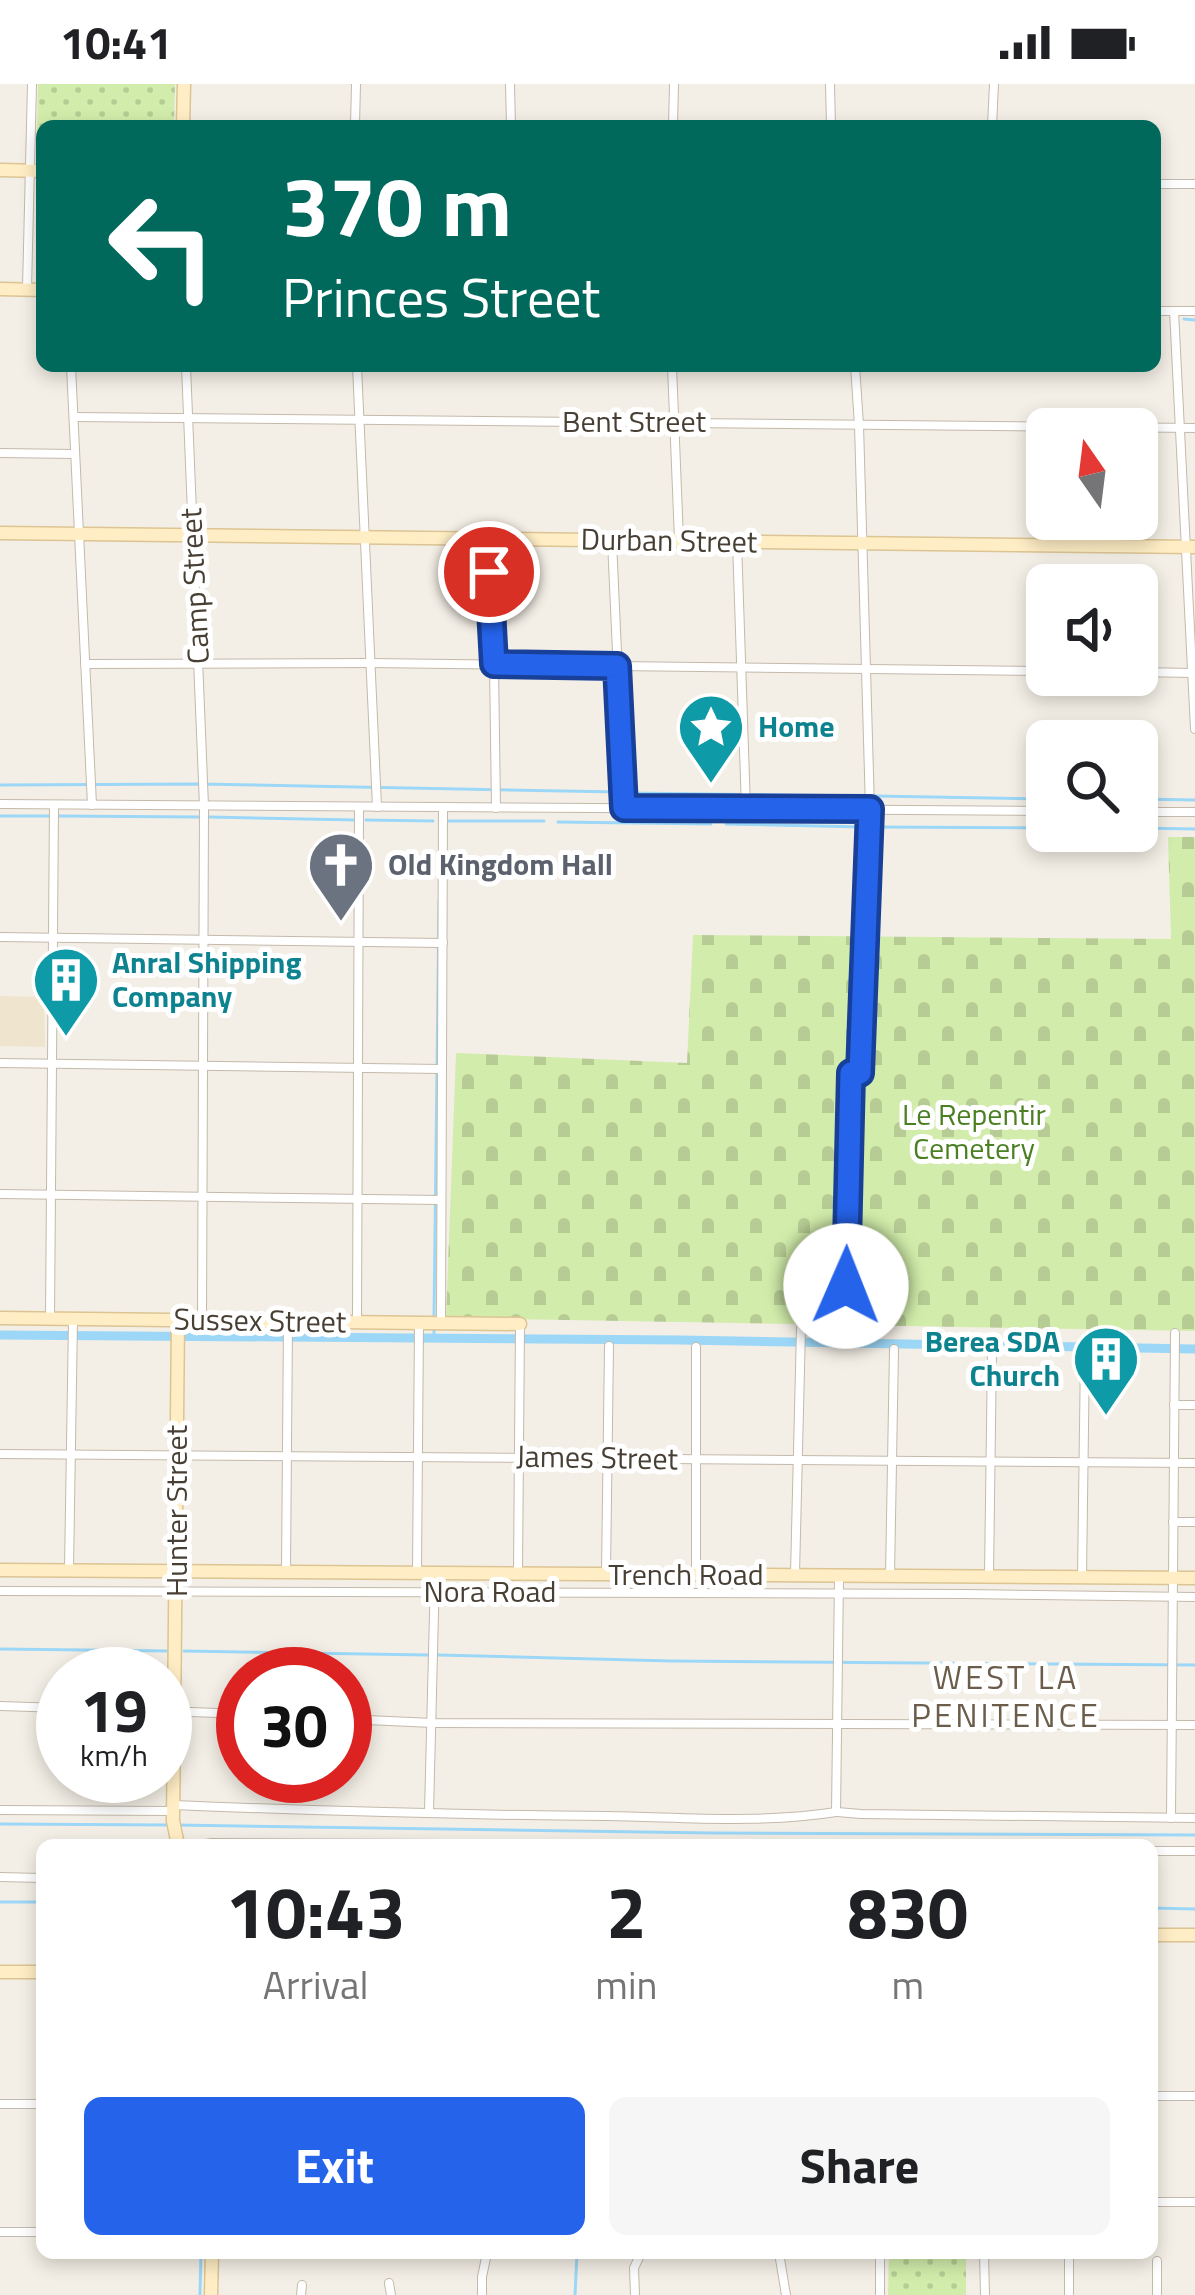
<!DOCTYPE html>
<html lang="en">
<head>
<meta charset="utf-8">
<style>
	:root { --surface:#fff; --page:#f6f6f6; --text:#202124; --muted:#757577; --accent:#2563eb }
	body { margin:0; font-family:"Titillium Web",sans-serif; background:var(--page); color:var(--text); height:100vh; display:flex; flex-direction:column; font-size:45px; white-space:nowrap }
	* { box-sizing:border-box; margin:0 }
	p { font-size:39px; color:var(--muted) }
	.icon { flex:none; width:66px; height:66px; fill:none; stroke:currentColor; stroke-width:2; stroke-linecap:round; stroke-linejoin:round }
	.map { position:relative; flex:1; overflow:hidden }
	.drawer { position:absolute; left:36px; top:1755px; width:1122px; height:420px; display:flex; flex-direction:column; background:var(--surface); border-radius:18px; box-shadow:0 6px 18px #0003 }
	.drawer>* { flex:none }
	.hud { position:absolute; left:36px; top:36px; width:1125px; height:252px; border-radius:18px; box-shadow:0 6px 18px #0003; background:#00695c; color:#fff; overflow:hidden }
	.needle { width:78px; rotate:346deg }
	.tools { position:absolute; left:1026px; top:324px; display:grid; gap:24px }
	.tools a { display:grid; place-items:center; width:132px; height:132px; border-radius:18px; background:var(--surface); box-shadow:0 6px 18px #0003; font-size:60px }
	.speed { position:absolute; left:36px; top:1563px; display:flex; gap:24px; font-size:60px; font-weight:700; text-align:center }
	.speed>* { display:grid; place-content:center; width:156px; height:156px; border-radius:50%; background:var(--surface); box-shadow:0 6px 18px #0003; line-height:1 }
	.speed small { font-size:30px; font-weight:400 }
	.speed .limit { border:18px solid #d22; background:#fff; color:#111 }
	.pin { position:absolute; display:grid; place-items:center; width:102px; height:102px; color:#fff; margin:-51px; border:6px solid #fff; border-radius:50%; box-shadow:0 3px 12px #0007 }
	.me { position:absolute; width:132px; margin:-66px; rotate:1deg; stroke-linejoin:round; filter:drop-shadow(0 0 9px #0008) }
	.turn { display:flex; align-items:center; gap:42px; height:252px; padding:0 48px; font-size:54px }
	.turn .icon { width:156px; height:156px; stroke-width:2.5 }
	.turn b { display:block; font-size:84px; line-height:102px }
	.eta { display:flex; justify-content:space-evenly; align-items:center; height:204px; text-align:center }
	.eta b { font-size:72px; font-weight:700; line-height:84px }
	.button { display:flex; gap:24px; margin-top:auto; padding:24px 48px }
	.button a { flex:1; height:138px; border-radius:18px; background:var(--accent); color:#fff; font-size:48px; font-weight:700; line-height:138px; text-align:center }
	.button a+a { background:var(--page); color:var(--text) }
	.status { display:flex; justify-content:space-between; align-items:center; height:84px; padding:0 60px; background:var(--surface); direction:ltr }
	.status svg { height:33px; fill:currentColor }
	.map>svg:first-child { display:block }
	.education { fill:#efe4ce }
	.green { fill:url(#green-dots) }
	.cemetery { fill:url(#cemetery-stones) }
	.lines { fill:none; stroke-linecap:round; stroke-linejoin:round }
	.stream { stroke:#9cd7f7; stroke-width:3 }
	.canal { stroke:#9cd7f7; stroke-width:9 }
	.street-casing { stroke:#c4b9aa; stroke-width:10 }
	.secondary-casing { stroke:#dcc493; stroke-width:15 }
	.street { stroke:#fff; stroke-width:8 }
	.secondary { stroke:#ffeec5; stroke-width:12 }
	.route-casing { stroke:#184099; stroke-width:30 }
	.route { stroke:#2563eb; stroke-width:21 }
	.labels { text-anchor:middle; stroke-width:10; stroke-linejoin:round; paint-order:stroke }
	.street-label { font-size:30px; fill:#483f34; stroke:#fff }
	.culture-label { font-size:30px; font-weight:bold; fill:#0d838f; stroke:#fff; text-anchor:start }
	.worship-label { font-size:30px; font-weight:bold; fill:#5b616d; stroke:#fff; text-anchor:start }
	.park-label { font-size:30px; fill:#4a7f22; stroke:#fff }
	.neighbourhood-label { font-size:33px; letter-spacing:3px; fill:#6c5d4b; stroke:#fff }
</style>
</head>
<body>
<div class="status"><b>10:41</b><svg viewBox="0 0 49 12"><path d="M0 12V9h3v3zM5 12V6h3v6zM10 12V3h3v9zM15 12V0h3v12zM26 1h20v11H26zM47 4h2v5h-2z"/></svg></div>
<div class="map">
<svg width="1195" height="2211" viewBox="0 0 1195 2211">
	<defs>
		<pattern id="green-dots" width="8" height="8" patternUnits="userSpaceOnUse" patternTransform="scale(3)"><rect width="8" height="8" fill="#d2edab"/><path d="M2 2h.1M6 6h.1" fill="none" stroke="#b6cc94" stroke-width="1.8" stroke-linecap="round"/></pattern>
		<pattern id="cemetery-stones" width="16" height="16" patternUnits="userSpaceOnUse" patternTransform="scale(3)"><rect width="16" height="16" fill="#d2edab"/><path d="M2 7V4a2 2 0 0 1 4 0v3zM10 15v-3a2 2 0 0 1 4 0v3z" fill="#b6cc94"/></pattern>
	</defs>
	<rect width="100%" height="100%" fill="#f4efe6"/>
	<polygon class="education" points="0,912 44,913 45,963 0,962"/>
	<g class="green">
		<polygon points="38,0 175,0 174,42 42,42 42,81 36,81"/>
		<polygon points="889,2169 966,2169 966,2211 888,2211"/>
	</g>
	<polygon class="cemetery" points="1168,753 1195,753 1195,1247 446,1234 456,969 687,979 693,851 1171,855"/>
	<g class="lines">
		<g class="stream">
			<polyline points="1184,235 1195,236"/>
			<polyline points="0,701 198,700 619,708"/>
			<polyline points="629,709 865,712"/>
			<polyline points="875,712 1047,715"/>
			<polyline points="1137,715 1195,716"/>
			<polyline points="0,732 49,732"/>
			<polyline points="59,732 199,733"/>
			<polyline points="209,733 356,736"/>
			<polyline points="366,736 433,737"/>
			<polyline points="448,737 544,737"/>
			<polyline points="558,738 711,740"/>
			<polyline points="726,740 863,743"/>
			<polyline points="878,743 1047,744"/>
			<polyline points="1137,744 1195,745"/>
			<polyline points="434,1233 439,817"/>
			<polyline points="434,1254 434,1243"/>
			<polyline points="0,1565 170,1567"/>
			<polyline points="184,1567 428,1571"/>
			<polyline points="438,1571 671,1577 1195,1581"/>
			<polyline points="0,1740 166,1741"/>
			<polyline points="176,1741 710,1749 1195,1751"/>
			<polyline points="0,1818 42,1818"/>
			<polyline points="1152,1824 1195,1825"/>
			<polyline points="200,2211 201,2169"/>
			<polyline points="575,2211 577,2169"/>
		</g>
		<polyline class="canal" points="0,1251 682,1256 1195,1265"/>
		<g class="street-casing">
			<g id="street">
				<polyline points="510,0 511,42"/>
				<polyline points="830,0 831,42"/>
				<polyline points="355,42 356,0"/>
				<polyline points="673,42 674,0"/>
				<polyline points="992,42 994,0"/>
				<polyline points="1155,100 1195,100"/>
				<polyline points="27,205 32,0"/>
				<polyline points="1155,227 1195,227"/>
				<polyline points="1174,227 1195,645"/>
				<polyline points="71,282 92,721"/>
				<polyline points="186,282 204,722 202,1236"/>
				<polyline points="357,282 377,723"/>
				<polyline points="672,282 679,456"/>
				<polyline points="74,333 1195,344"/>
				<polyline points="0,369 75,370"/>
				<polyline points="488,455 494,580 496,724"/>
				<polyline points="612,457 624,724"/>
				<polyline points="737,458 746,725"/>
				<polyline points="85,580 370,579 1047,587"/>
				<polyline points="1137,588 1194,589"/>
				<polyline points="0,720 1047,727"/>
				<polyline points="1137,728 1195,728"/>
				<polyline points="0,853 443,859"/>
				<polyline points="0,979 442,985"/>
				<polyline points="0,1110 441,1116"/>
				<polyline points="50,1235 54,721"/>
				<polyline points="357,1237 359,723"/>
				<polyline points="441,1238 443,723"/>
				<polyline points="845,1244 851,989 860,989 870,725 859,341 855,282"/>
				<polyline points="1174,1321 1195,1321"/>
				<polyline points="0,1370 1195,1379"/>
				<polyline points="1173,1438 1195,1438"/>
				<polyline points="69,1485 73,1236"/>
				<polyline points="286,1487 288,1239"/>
				<polyline points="417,1488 419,1239"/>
				<polyline points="518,1488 520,1240"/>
				<polyline points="606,1489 609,1262"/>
				<polyline points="696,1489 696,1263"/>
				<polyline points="795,1490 801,1244"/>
				<polyline points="890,1492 894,1265"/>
				<polyline points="989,1492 992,1266"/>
				<polyline points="1082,1493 1085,1268"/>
				<polyline points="0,1507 966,1510 1195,1513"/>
				<polyline points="0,1622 63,1624"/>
				<polyline points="165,1627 243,1630"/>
				<polyline points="345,1635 433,1639 1195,1641"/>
				<path d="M174,1721C318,1727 463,1731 607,1732C683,1733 761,1740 836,1728L839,1493"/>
				<polyline points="0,1726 172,1727"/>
				<polyline points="429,1728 435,1489"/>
				<polyline points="837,1728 861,1730 1195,1734"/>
				<polyline points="1171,1734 1175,1249"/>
				<polyline points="199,1761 212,1759 654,1761"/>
				<polyline points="1152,1767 1195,1767"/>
				<polyline points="0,1793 42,1794"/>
				<polyline points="1152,2012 1195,2012"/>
				<polyline points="0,2020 42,2020"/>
				<polyline points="1152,2118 1195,2118"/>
				<polyline points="0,2148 42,2148"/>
				<polyline points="779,2169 786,2211"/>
				<polyline points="880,2169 880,2211"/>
				<polyline points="984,2169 985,2211"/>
				<polyline points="1069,2169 1069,2211"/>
				<polyline points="389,2199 391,2211"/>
				<polyline points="301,2211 302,2201"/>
				<polyline points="482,2211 482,2193 487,2169"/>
				<polyline points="635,2211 634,2184 641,2169"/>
				<polyline points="1157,2211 1157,2177"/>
			</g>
		</g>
		<g class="secondary-casing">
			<g id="secondary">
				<polyline points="183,42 184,0"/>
				<polyline points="0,86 42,87"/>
				<polyline points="0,205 42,206"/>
				<polyline points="0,449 1195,463"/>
				<polyline points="0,1234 520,1240"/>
				<polyline points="0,1486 1195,1494"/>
				<polyline points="178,1761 173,1737 178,1236"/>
				<polyline points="1152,1851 1195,1851"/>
				<polyline points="0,1888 42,1888"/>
				<polyline points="211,2211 212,2169"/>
			</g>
		</g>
		<use href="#street" class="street"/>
		<use href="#secondary" class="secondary"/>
	</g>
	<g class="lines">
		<g class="route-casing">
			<polyline id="route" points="489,488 494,580 617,582 624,724 870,725 860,989 851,989 846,1202"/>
		</g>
		<use href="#route" class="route"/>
	</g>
	<defs>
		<g id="sight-pin" transform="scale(3.45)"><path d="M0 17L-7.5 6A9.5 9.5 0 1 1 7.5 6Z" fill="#0f9aa8" stroke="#fff"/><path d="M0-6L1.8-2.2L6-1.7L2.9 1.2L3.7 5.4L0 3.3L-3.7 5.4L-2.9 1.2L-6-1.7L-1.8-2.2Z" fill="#fff"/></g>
		<g id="church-pin" transform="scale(3.45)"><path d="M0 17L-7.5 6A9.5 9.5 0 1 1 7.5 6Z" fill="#6b7280" stroke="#fff"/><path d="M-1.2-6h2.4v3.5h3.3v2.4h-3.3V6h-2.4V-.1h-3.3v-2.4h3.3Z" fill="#fff"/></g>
		<g id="building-pin" transform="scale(3.45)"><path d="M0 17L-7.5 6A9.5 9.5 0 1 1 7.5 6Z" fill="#0f9aa8" stroke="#fff"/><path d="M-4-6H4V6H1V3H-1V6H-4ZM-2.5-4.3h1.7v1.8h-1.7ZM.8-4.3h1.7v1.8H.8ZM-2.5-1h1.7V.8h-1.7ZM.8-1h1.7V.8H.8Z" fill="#fff"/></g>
	</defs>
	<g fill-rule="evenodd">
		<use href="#sight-pin" x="711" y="643"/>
		<use href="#church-pin" x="341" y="781"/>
		<use href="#building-pin" x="66" y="896"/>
		<use href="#building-pin" x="1106" y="1275"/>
	</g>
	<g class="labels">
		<g class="street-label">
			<text x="634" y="348">Bent Street</text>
			<text transform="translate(669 457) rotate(1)" y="10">Durban Street</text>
			<text transform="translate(195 502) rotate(-93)" y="10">Camp Street</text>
			<text transform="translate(260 1237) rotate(1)" y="10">Sussex Street</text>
			<text transform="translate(597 1374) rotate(1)" y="10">James Street</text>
			<text transform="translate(177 1427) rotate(-90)" y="10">Hunter Street</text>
			<text x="686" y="1501">Trench Road</text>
			<text x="490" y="1518">Nora Road</text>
		</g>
		<g class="culture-label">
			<text x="758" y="653">Home</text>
			<text x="112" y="889">Anral Shipping<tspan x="112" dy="34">Company</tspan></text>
			<text x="1060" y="1268" text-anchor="end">Berea SDA<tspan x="1060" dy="34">Church</tspan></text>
		</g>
		<g class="worship-label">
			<text x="388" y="791">Old Kingdom Hall</text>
		</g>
		<g class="park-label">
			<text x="974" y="1041">Le Repentir<tspan x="974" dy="34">Cemetery</tspan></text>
		</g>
		<g class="neighbourhood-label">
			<text x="1006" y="1605">WEST LA<tspan x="1006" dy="38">PENITENCE</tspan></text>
		</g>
	</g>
</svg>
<div class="tools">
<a><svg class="needle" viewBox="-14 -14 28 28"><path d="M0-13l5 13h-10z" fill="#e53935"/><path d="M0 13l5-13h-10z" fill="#757577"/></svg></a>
<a><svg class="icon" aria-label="sound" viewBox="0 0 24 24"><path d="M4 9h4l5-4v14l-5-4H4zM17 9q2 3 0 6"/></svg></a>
<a><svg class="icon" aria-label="search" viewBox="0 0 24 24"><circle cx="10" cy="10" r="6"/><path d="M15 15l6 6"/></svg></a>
</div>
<div class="speed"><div>19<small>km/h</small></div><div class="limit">30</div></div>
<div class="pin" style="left:489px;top:488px;background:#d93025"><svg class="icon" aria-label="arrive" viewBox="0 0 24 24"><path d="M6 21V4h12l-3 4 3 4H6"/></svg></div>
<svg class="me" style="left:846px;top:1202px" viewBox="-20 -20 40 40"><circle r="19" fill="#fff"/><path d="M0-13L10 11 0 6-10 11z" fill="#2563eb"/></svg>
<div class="hud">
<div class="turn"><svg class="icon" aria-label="left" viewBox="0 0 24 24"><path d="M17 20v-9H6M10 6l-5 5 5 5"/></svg><div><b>370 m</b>Princes Street</div></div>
</div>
<section class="drawer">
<div class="eta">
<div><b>10:43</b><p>Arrival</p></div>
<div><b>2</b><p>min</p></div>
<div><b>830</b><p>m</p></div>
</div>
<div class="button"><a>Exit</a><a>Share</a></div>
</section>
</div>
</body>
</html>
